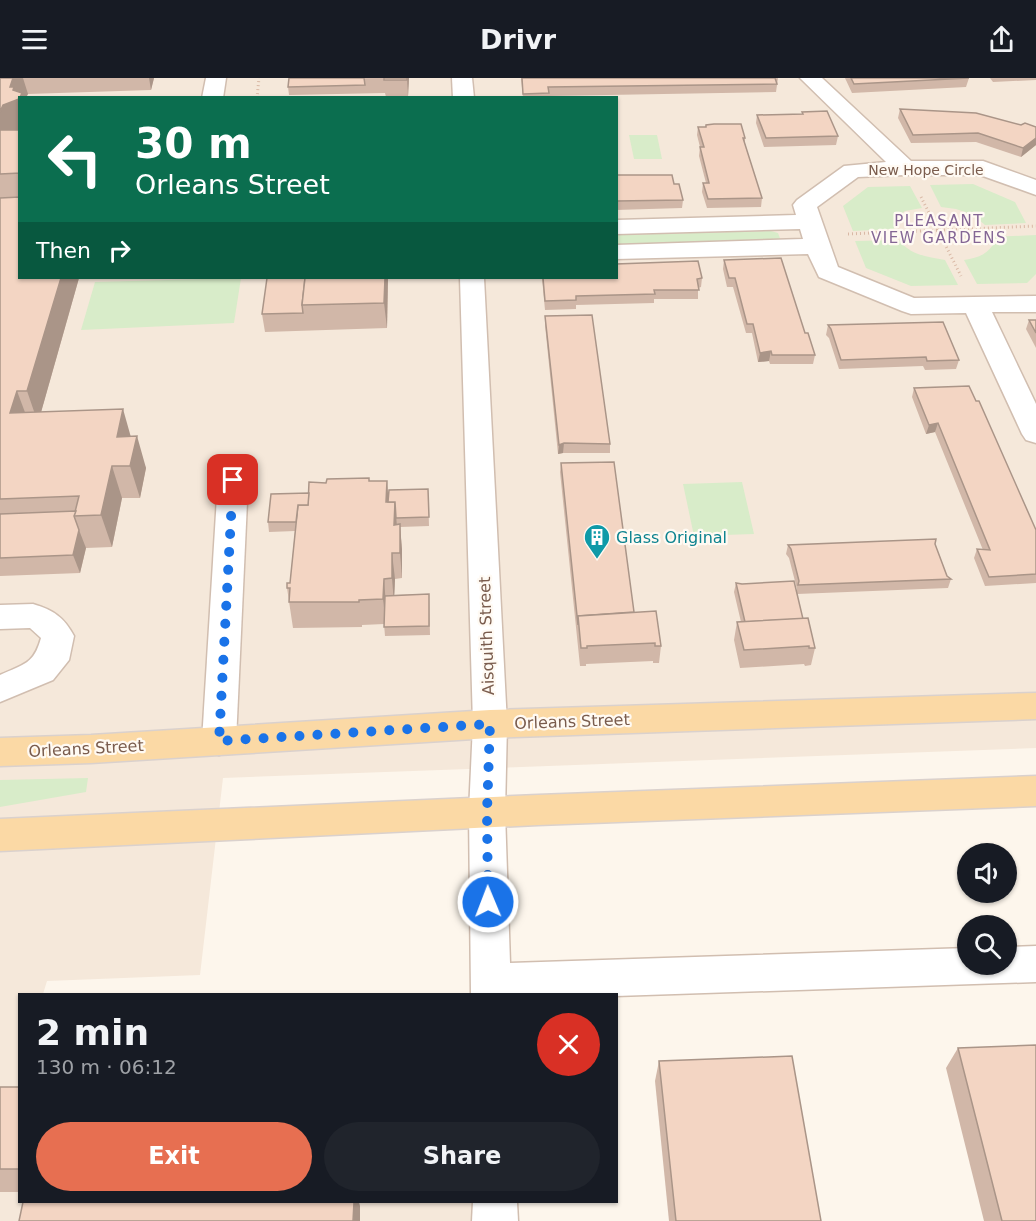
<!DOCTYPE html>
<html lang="en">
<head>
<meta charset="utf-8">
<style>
	:root { --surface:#171b24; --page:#20242c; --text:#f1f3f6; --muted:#9ea1a6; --accent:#e76f51 }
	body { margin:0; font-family:"DejaVu Sans",sans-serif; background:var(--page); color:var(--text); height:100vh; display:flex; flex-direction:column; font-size:22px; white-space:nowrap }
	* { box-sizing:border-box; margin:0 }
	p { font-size:20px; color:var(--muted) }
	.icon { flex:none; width:33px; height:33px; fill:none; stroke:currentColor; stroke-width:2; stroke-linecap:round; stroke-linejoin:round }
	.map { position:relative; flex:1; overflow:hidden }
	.panel { position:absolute; left:18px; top:915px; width:600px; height:210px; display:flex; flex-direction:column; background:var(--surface); border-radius:0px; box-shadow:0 2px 4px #0004 }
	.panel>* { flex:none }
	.hud { position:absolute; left:18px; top:18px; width:600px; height:183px; border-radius:0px; box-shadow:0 2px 4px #0004; background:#0b6e4f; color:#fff; overflow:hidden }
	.tools { position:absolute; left:957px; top:765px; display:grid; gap:12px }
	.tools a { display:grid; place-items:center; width:60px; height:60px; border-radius:50%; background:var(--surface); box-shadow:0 2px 4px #0004; font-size:30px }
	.pin { position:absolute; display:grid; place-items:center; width:51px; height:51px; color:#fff; margin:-26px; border-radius:12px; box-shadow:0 3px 9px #0006 }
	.me { position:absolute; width:66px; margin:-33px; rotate:359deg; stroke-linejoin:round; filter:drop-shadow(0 0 4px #0008) }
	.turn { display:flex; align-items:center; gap:21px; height:126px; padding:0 18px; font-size:27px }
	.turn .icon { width:78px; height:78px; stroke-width:2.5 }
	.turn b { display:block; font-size:42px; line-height:51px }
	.then { display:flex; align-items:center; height:57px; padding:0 18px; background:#0003; gap:12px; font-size:22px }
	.round { display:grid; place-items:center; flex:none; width:63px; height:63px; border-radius:32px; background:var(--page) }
	.overview { display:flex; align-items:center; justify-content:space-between; height:102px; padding:0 18px }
	h1 { font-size:36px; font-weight:600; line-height:45px }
	.cta { display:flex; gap:12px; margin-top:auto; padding:12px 18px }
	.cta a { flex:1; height:69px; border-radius:36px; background:var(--accent); color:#fff; font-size:24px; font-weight:600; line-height:69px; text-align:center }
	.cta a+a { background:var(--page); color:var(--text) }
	header { display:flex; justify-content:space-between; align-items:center; height:78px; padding:0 18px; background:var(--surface); font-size:27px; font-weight:600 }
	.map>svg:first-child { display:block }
	.residential { fill:#f5e8da; fill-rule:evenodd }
	.green { fill:#d8ecc9 }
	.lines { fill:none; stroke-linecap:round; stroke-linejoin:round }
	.minor-casing { stroke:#d1beb0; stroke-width:3 }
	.major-casing { stroke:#dad1cd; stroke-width:3 }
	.path { stroke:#d9b8a5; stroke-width:3; stroke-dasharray:1 3; stroke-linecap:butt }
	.minor { fill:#fff; fill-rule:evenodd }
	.major { fill:#fbd9a5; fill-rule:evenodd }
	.wall { fill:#d1b7a8 }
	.shaded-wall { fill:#aa9588 }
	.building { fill:#f3d5c3; stroke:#aa9588; stroke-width:1.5 }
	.route { stroke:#1a73e8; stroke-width:10; stroke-dasharray:0 18 }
	.labels { text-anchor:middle; stroke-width:4.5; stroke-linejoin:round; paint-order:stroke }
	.far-street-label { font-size:14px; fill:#7a5c4d; stroke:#fffaf3 }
	.far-neighbourhood-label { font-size:15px; letter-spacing:1.5px; fill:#846695; stroke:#fffaf3 }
	.culture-label { font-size:16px; fill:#0d838f; stroke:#fffaf3; text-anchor:start }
	.street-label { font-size:16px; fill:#7a5c4d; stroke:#fffaf3 }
</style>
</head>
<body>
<header><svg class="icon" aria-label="menu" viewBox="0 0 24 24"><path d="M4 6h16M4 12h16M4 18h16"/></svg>Drivr<svg class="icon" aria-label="share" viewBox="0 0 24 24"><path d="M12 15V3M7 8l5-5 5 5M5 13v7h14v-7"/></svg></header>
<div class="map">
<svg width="1036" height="1143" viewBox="0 0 1036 1143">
	<rect width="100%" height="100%" fill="#fdf6ec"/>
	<g class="residential">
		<path d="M0,0H1036V670L223,700L200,897L47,903L43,916H20L19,1009L0,1085ZM20,20H616V200H20Z"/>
		<polygon points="19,1112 20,1124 482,1124 482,1143 0,1143 0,1113"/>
	</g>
	<g class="green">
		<polygon points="629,57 657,57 662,81 634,81"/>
		<polygon points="973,106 1015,124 1026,145 985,147 973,137 956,131 941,129 930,107"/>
		<polygon points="910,108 922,130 905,133 894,142 894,151 853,153 843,128 868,109"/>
		<polygon points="771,153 778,155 781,163 617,170 616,157"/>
		<path d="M1036,157V196L1027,205L977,206L964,182C976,180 985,178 993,167L991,159Z"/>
		<path d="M899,162C910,177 928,179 945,182L958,207L911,208L866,190L855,163Z"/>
		<polygon points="241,200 234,245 81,252 95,204"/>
		<polygon points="742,404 754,456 694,458 683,406"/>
		<polygon points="88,700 86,714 0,729 0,702"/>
	</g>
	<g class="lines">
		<g class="minor-casing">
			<g id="minor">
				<polygon points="206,0 226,0 223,20 202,20"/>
				<polygon points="452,0 472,0 474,20 453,20"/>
				<polygon points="800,0 822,0 911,83 983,83 1036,102 1036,117 980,97 905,97 858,99 817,129 838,189 914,220 1036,218 1036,234 992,234 1036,326 1036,365 1026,362 1022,356 966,235 911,236 902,233 819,199 808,176 616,181 616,167 803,161 800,151 616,156 616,142 796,137 793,127 797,122 844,88 886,84"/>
				<polygon points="460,200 484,200 507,646 505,734 510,885 968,870 968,886 1006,886 1006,869 1036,868 1036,904 616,918 471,916 469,734 473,646"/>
				<polygon points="233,392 243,395 248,402 236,663 231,673 219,677 207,673 202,663 218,402 223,395"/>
				<path d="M33,526C53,532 64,539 74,558L69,582L53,602L0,624V597C24,586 34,586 41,560L30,550L0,551V527Z"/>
				<polygon points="473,1124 517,1124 518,1143 472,1143"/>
			</g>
		</g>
		<g class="major-casing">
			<g id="major">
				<polygon points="1036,615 1036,641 490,660 91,685 0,688 0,660 91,657 490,632"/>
				<polygon points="1036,698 1036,728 538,747 0,773 0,741 538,717"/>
			</g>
		</g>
		<g class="path">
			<polyline points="257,20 259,0"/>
			<polyline points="921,119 961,198"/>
			<polyline points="848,156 1036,148"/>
		</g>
		<use href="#minor" class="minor"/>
		<use href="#major" class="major"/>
	</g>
	<g class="wall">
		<polygon points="0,0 154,0 151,12 28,16 20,20 20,200 79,200 41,334 131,358 146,390 140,420 122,420 112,469 86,470 80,495 0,498"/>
		<polygon points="289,0 409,0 408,18 386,19 385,15 289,17 288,9"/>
		<polygon points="521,0 778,0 776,14 549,18 549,20 523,20"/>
		<polygon points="845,0 969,0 966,9 852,15"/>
		<polygon points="990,0 1036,0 1036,2 993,4"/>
		<polygon points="900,31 1036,49 1036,67 1021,79 976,64 911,65 898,40"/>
		<polygon points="802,34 838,58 836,67 764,69 756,45 757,37 802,36"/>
		<polygon points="706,47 745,60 745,66 762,120 761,129 707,130 702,114 703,105 706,105 699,78 700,69 697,57 698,49 705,49"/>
		<polygon points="616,97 674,106 683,122 682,130 616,132"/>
		<polygon points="724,182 805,255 815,277 813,286 770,286 769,283 758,284 752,255 746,255 733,209 727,209 723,191"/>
		<polygon points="388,200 387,250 265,254 262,236"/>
		<polygon points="542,200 702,200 701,209 698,210 698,221 654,221 654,225 576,227 576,231 545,232"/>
		<polygon points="545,238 610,366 610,375 563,375 558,376 545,247"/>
		<polygon points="1029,242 1036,242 1036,270 1026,251"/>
		<polygon points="828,247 959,282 956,291 925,292 923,288 839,291 829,260 826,257"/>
		<polygon points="914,310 1036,452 1036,505 985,508 974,480 977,471 983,472 935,354 926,356 912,319"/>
		<polygon points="561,385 634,534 661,568 659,585 653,585 653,583 586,586 586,588 580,588 560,394"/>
		<polygon points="387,403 388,418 428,411 429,448 400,449 402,472 402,500 395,501 394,517 429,516 430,557 385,558 384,546 362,547 362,549 293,550 287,510 290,505 295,453 269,454 268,444 309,415 326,405"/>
		<polygon points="935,466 947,498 951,501 948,510 797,516 803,541 815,570 811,587 805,588 804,586 740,590 734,562 737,544 741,544 734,514 736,505 796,514 797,511 789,480 786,476 788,467"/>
		<polygon points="958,970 1036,1143 984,1143 946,990"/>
		<polygon points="659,983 821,1143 669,1143 655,1003"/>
		<rect x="0" y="1009" width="20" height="105"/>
	</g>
	<g class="shaded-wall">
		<polygon points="13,0 23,0 28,16 26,20 20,20 20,54 0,76 0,34"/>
		<polygon points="149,0 154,0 151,12"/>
		<polygon points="407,0 409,0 408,18"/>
		<polygon points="1036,60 1036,67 1021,79 1023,70"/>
		<polygon points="61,200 79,200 38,345 27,313"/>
		<polygon points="385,200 388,200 387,250 384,225"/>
		<polygon points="771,273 769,283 758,284 760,275"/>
		<polygon points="17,313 29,345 10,335"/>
		<polygon points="123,331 132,363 117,359"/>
		<polygon points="938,345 935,354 926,356 929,347"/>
		<polygon points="137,358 146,390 140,420 130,388"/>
		<polygon points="564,365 563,375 558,376 559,367"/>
		<polygon points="112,388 122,420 112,469 101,437"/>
		<polygon points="387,403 389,428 386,424"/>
		<polygon points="395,424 397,449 394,447"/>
		<polygon points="400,446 402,472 402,500 400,475"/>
		<polygon points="79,452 86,470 80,495 73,477"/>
		<polygon points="392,475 395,501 394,526 392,500"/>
		<polygon points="384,501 386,527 386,546 383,521"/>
		<polygon points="354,1124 359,1124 360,1128 360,1143 353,1143"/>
	</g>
	<g class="building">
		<polygon points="0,0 13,0 10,9 14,9 13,12 22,15 19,21 3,27 0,34"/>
		<polygon points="289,0 364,0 365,7 288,9"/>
		<rect x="384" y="0" width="23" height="2"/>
		<polygon points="522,0 775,0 777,6 548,9 549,15 523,16"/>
		<polygon points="851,0 969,0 854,6"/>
		<polygon points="900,31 976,35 1021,47 1025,45 1036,49 1036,60 1023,70 978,55 913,57"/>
		<polygon points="827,33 838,58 766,60 757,37 803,36 802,34"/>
		<polygon points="714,46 741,46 745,60 743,60 762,120 708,121 703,105 709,105 700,69 704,69 698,49 706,49 706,47"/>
		<polygon points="0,52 20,52 20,95 0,96"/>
		<polygon points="616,97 672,97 674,106 679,106 683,122 616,123"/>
		<polygon points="20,119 20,200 61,200 27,313 17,313 10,335 123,331 117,359 137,358 130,388 112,388 101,437 74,438 79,418 0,421 0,120"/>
		<polygon points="781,180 805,255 808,255 815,277 772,277 771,273 760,275 753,246 747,246 735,200 729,200 724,182"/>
		<polygon points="698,183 702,200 697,201 699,212 654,212 655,216 576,218 576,222 545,223 543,200 616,200 616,186"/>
		<polygon points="267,200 305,200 302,227 303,235 262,236"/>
		<polygon points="305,200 385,200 384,225 302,227"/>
		<polygon points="592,237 610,366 564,365 559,367 545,238"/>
		<polygon points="1029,242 1036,242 1036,255"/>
		<polygon points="943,244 959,282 927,283 926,279 841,282 831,251 828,247"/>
		<polygon points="969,308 976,323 979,323 1036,452 1036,496 989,499 977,471 990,472 938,345 929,347 914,310"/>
		<polygon points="614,384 634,534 578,538 578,547 561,385"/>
		<polygon points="369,400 369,403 387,403 386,424 395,424 394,447 400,446 400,475 392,475 392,500 384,501 383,521 359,522 359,524 289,524 290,510 287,510 287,505 290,505 298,427 308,427 309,404 326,405 327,401"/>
		<polygon points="428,411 429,439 396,440 395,424 388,424 389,412"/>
		<polygon points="309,415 308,427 298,427 296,444 268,444 271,416"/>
		<polygon points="76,433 74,438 79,452 73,477 0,480 0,436"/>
		<polygon points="936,461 935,466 947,498 951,501 798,507 799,503 791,471 788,467"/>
		<polygon points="794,503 803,541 745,544 736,505 742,506"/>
		<polygon points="429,516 429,548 384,549 385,518"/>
		<polygon points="656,533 661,568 655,568 655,565 587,568 587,570 581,570 578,538"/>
		<polygon points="808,540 815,570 809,570 809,568 744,572 737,544"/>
		<polygon points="1036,967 1036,1143 1002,1143 958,970"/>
		<polygon points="792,978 821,1143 676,1143 659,983"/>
		<rect x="0" y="1009" width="20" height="82"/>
		<polygon points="23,1124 354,1124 353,1143 19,1143"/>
	</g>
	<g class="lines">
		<polyline class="route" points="233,402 219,663 490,646 487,734 488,824"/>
	</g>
	<defs>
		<g id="building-pin" transform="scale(1.35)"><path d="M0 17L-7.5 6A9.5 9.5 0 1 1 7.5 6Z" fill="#0f9aa8" stroke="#fffaf3"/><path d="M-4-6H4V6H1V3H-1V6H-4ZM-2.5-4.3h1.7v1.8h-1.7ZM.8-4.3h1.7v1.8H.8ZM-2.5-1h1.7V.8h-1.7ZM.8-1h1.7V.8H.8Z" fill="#fff"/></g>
	</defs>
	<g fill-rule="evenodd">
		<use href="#building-pin" x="597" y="459"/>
	</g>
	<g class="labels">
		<g class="far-street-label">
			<text x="926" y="97">New Hope Circle</text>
		</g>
		<g class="far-neighbourhood-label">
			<text x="939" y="148">PLEASANT<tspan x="939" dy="17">VIEW GARDENS</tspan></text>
		</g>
		<g class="culture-label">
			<text x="616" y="465">Glass Original</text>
		</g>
		<g class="street-label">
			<text transform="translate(486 558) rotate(-92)" y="6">Aisquith Street</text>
			<text transform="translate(572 643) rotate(-2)" y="6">Orleans Street</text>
			<text transform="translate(86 670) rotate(-3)" y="6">Orleans Street</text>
		</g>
	</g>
</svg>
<div class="tools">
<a><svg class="icon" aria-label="sound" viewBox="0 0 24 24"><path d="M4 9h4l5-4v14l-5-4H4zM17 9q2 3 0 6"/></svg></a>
<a><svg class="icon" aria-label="search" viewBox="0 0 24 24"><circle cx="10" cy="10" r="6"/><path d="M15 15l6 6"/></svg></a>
</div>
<div class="pin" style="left:233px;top:402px;background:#d93025"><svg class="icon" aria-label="arrive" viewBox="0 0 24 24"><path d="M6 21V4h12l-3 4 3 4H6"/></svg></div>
<svg class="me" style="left:488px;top:824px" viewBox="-20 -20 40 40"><circle r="17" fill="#1a73e8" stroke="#fff" stroke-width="3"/><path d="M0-11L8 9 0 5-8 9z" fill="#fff"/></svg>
<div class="hud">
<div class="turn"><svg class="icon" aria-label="left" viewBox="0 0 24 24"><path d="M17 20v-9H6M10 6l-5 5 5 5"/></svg><div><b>30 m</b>Orleans Street</div></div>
<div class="then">Then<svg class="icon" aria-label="right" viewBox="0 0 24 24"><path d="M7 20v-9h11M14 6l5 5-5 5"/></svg></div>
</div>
<section class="panel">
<div class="overview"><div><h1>2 min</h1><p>130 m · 06:12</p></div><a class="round" style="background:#d93025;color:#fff"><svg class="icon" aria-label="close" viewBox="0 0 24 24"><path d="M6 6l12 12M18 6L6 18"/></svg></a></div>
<div class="cta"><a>Exit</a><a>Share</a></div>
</section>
</div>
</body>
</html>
